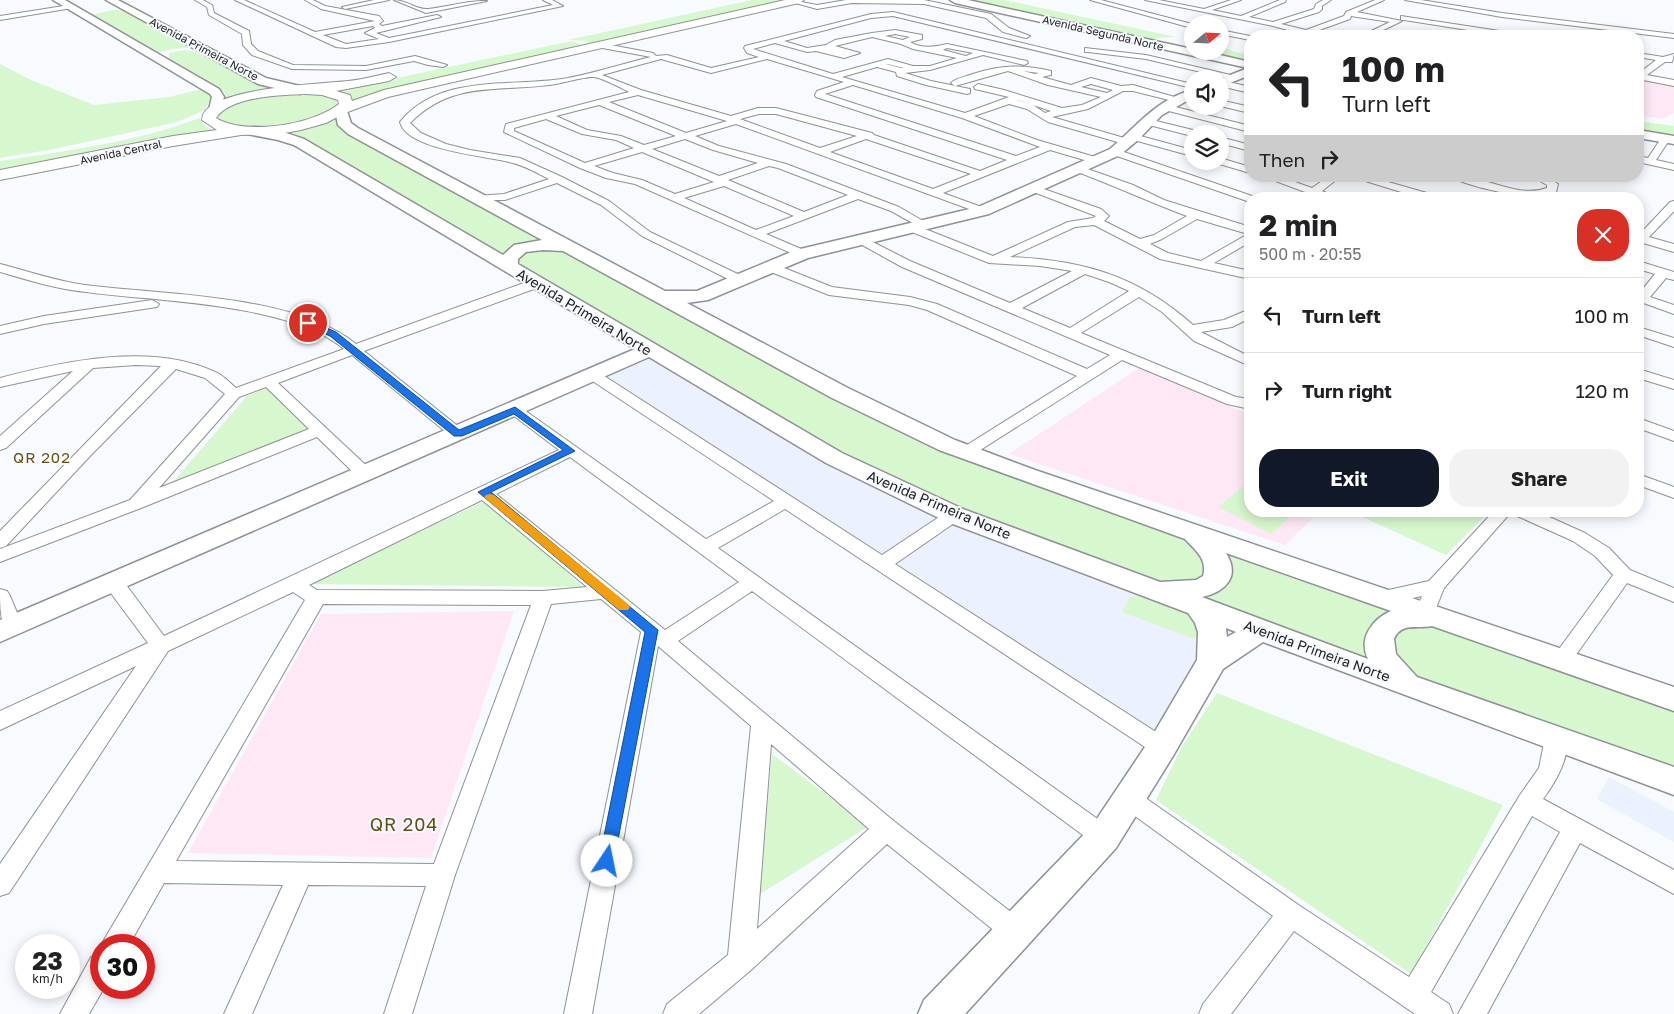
<!DOCTYPE html>
<html lang="en">
<head>
<meta charset="utf-8">
<style>
	:root { --surface:#fff; --page:#f2f2f2; --text:#202124; --muted:#757577; --line:#e0e0e0; --accent:#111827 }
	body { margin:0; font-family:"Golos Text",sans-serif; background:var(--page); color:var(--text); height:100vh; display:flex; flex-direction:column; font-size:19px; white-space:nowrap }
	* { box-sizing:border-box; margin:0 }
	p { font-size:16px; color:var(--muted) }
	.icon { flex:none; width:28px; height:28px; fill:none; stroke:currentColor; stroke-width:2; stroke-linecap:round; stroke-linejoin:round }
	.map { position:relative; flex:1; overflow:hidden }
	.side { position:absolute; left:1244px; top:192px; width:400px; height:325px; display:flex; flex-direction:column; background:var(--surface); border-radius:20px; box-shadow:0 2px 12px #0003 }
	.side>* { flex:none }
	.banner { position:absolute; left:1244px; top:30px; width:400px; height:152px; border-radius:20px; box-shadow:0 2px 12px #0003; background:#fff; color:var(--text); overflow:hidden }
	.needle { width:32px; rotate:71deg }
	.fabs { position:absolute; left:1184px; top:15px; display:grid; gap:10px }
	.fabs a { display:grid; place-items:center; width:45px; height:45px; border-radius:50%; background:var(--surface); box-shadow:0 2px 12px #0003; font-size:25px }
	.speed { position:absolute; left:15px; top:934px; display:flex; gap:10px; font-size:25px; font-weight:700; text-align:center }
	.speed>* { display:grid; place-content:center; width:65px; height:65px; border-radius:50%; background:var(--surface); box-shadow:0 2px 12px #0003; line-height:1 }
	.speed small { font-size:12px; font-weight:400 }
	.speed .limit { border:8px solid #d22; background:#fff; color:#111 }
	.pin { position:absolute; display:grid; place-items:center; width:42px; height:42px; color:#fff; margin:-21px; border:2px solid #fff; border-radius:50%; box-shadow:0 1px 5px #0007 }
	.me { position:absolute; width:55px; margin:-28px; rotate:11deg; stroke-linejoin:round; filter:drop-shadow(0 0 4px #0008) }
	.turn { display:flex; align-items:center; gap:18px; height:105px; padding:0 15px; font-size:22px }
	.turn .icon { width:65px; height:65px; stroke-width:2.5 }
	.turn b { display:block; font-size:35px; line-height:42px }
	.then { display:flex; align-items:center; height:48px; padding:0 15px; background:#0003; gap:10px; font-size:19px }
	.round { display:grid; place-items:center; flex:none; width:52px; height:52px; border-radius:20px; background:var(--page) }
	.overview { display:flex; align-items:center; justify-content:space-between; height:85px; padding:0 15px }
	h1 { font-size:30px; font-weight:700; line-height:38px }
	.cta { display:flex; gap:10px; margin-top:auto; padding:10px 15px }
	.cta a { flex:1; height:58px; border-radius:20px; background:var(--accent); color:#fff; font-size:20px; font-weight:700; line-height:58px; text-align:center }
	.cta a+a { background:var(--page); color:var(--text) }
	ul { padding:0; list-style:none }
	li { display:flex; align-items:center; gap:15px; height:75px; padding:0 15px; border-top:1px solid var(--line) }
	li div { flex:1 }
	li b { display:block; font-size:19px }
	li em { font-style:normal }
	.map>svg:first-child { display:block }
	.built { fill:#ebf1fe }
	.education { fill:#ffe8f5 }
	.green { fill:#d7f7ce }
	.lines { fill:none; stroke-linecap:round; stroke-linejoin:round }
	.street-casing { stroke:#8e9196; stroke-width:2 }
	.secondary-casing { stroke:#8e9196; stroke-width:3 }
	.primary-casing { stroke:#8e9196; stroke-width:2 }
	.street { fill:#fff; fill-rule:evenodd }
	.secondary { fill:#fff; fill-rule:evenodd }
	.primary { fill:#fff; fill-rule:evenodd }
	.route { fill:#1a73e8; stroke:#114b97 }
	.slow { fill:#f59e0b }
	.labels { text-anchor:middle; stroke-width:4; stroke-linejoin:round; paint-order:stroke }
	.far-street-label { font-size:11px; fill:#1c1d1f; stroke:#f7faff }
	.street-label { font-size:14px; fill:#1c1d1f; stroke:#f7faff }
	.neighbourhood-label { font-size:15px; letter-spacing:1px; fill:#644e12; stroke:#f7faff }
	.near-neighbourhood-label { font-size:18px; letter-spacing:1px; fill:#644e12; stroke:#f7faff }
</style>
</head>
<body>
<div class="map">
<svg width="1674" height="1014" viewBox="0 0 1674 1014">
	<rect width="100%" height="100%" fill="#f7faff"/>
	<g class="built">
		<polygon points="659,354 1247,623 1172,744 605,377"/>
		<polygon points="1609,777 1674,812 1674,842 1597,799"/>
	</g>
	<g class="education">
		<polygon points="1638,78 1674,85 1674,113 1662,119 1638,115"/>
		<polygon points="1139,368 1250,415 1250,511 1320,511 1285,545 1009,454"/>
		<polygon points="514,611 431,858 188,853 321,614"/>
	</g>
	<g class="green">
		<polygon points="752,0 795,0 589,44 586,41 568,40"/>
		<polygon points="961,0 1004,0 1176,37 1157,38 1156,42"/>
		<polygon points="113,10 126,10 194,47 173,49 157,53 90,15"/>
		<polygon points="572,41 583,45 575,49 353,101 345,93 326,89 364,85"/>
		<polygon points="1220,47 1250,56 1250,62 1193,51 1220,51"/>
		<path d="M185,50C196,51 204,58 215,59L286,89L223,102L225,93L169,59V53Z"/>
		<polygon points="0,64 31,80 94,105 169,97 202,89 212,96 205,110 177,122 54,149 0,158"/>
		<path d="M320,94L331,97L337,101V106L317,118L278,126L239,127L218,120V115C242,91 289,94 320,94Z"/>
		<polygon points="337,116 338,121 907,432 1674,696 1674,777 965,516 781,422 303,141 266,132"/>
		<path d="M200,118C203,129 215,130 226,132L0,173V161C66,151 137,142 200,118Z"/>
		<polygon points="1638,121 1674,126 1674,139 1638,133"/>
		<polygon points="273,386 315,431 166,490 247,396"/>
		<polygon points="1250,481 1250,511 1296,511 1271,534 1218,507"/>
		<polygon points="487,500 583,587 309,584"/>
		<polygon points="1349,511 1490,511 1446,555"/>
		<polygon points="1146,595 1189,612 1200,631 1194,639 1122,612 1130,597"/>
		<polygon points="1217,693 1503,805 1411,974 1156,800 1181,748"/>
		<polygon points="772,754 869,826 760,894"/>
	</g>
	<g class="lines">
		<g class="street-casing">
			<g id="street">
				<polygon points="195,0 203,0 212,5 214,13 249,31 251,44 258,51 293,65 366,66 415,56 447,65 443,67 428,65 414,61 366,70 292,69 252,55 243,45 242,34 209,15 207,7"/>
				<path d="M235,0H244L315,32L375,21L321,9L305,0H313L325,6L379,16L383,21L379,24L382,26L437,15L441,17L376,33L389,38L553,5L543,0H552L563,6L389,42L346,48L336,47ZM373,26L375,28L365,33L379,39L346,44L323,35Z"/>
				<polygon points="374,0 389,0 345,9 342,7"/>
				<path d="M394,0C406,0 417,10 428,9C446,7 470,0 487,1L426,13Z"/>
				<polygon points="791,0 817,5 846,0 924,0 991,14 1009,28 1030,36 1026,38 1003,32 986,18 924,4 852,3 817,9 792,2"/>
				<polygon points="1090,0 1101,0 1192,24 1192,28"/>
				<polygon points="1145,0 1159,0 1204,9 1231,0 1241,0 1212,10 1241,16 1280,0 1286,0 1285,2 1249,17 1273,22 1314,9 1316,4 1323,0 1331,0 1322,6 1322,9 1319,12 1281,24 1306,30 1344,16 1346,12 1375,0 1384,0 1357,12 1402,21 1371,36 1361,36 1390,22 1351,16 1350,19 1314,32 1324,36 1306,35 1273,26"/>
				<polygon points="1405,0 1421,0 1502,13 1674,34 1674,38 1502,17"/>
				<polygon points="70,5 73,7 72,8 0,20 0,16"/>
				<path d="M893,12L1192,84V88L893,16L871,18L784,41L807,48L826,45L835,40L872,33L895,30L922,35V39L910,42C922,49 934,47 947,44L1027,61L1028,63L1024,65L983,55L930,70L905,73L931,81L970,89V93L967,94L926,85L897,76L896,72L877,67L842,77L965,113L1009,97L975,89L974,87L978,84L1004,90L1062,108L1082,105L1101,97L1048,85L1008,71L955,86L951,83C956,78 965,77 973,74C1000,65 1023,64 1051,71V75L1042,77L1071,85L1091,78L1121,86L1133,85L1185,100L1181,103L1133,91H1123L1088,109L1052,117L1131,140L1133,142L1128,145L1048,122L1027,109L1009,104L974,116L1037,140L1102,159L1103,161L1098,164L1050,150L943,193L987,209L989,211L983,214L736,124L695,136L719,146L786,164L899,207L930,225L928,227H920L993,256L1068,222L1093,218L1096,216L1031,191L1030,189L1031,187L1035,186L1101,209L1109,216L1104,221L1140,239L1154,235L1187,216C1149,202 1113,185 1075,171L1074,169L1075,167L1079,166L1133,185L1164,200L1250,227V242L1214,263L1250,271V279L1160,259L1094,225L1075,227L1010,257C1083,260 1138,276 1193,325L1224,320L1250,309V318L1232,327L1201,332L1250,357V366L1194,341L1162,312L1139,297L1081,333L1236,397L1250,399V409L1227,404L1122,360L971,456H959L957,453L959,450L1077,376L927,310L909,305L829,295L766,270L764,267L766,264H774L832,287L910,297L937,304L1087,369L1110,355L902,267L855,241L857,238H865L910,261L1010,303L1072,271L1040,266L989,263L907,230L905,228L911,225L920,227L891,211L858,199L766,234L806,251L808,254L802,258L635,184L606,178L580,168L504,132L506,124L629,92C619,87 605,79 594,77C586,76 559,84 549,85C495,92 452,81 410,123L421,133L446,144L470,150L520,158L562,177L609,201L650,232L744,277L746,280L744,283H736L642,236L601,205L557,183L505,200H476L475,198L476,196L504,194L549,179C537,173 525,166 513,163C490,156 407,151 400,122C439,74 507,87 562,79C592,74 621,64 651,57L597,47V43H600L653,53L656,56L667,55L711,68L759,57L747,53L744,48L745,46L871,14ZM895,34L910,37L903,40L885,36ZM872,37L901,44L913,49L957,58L930,66H913L888,59L833,74L753,49L775,43L807,52L816,51L844,58L860,53L835,46ZM947,48L973,53L966,56L943,50ZM661,59L711,73L767,59L844,82L817,91L815,95L816,97L1007,160L980,171L874,135L872,133L776,108H758L731,116L641,90L602,75ZM886,64H888L904,68H901ZM1023,71L1039,73L1035,74ZM1091,84L1113,90L1107,93L1081,87ZM853,85L962,118L1040,147L1016,156L825,94ZM638,95L727,121L686,133L609,102ZM1017,100H1018L1051,111L1045,113L1033,105ZM599,105L676,136L644,145L621,136L587,130L556,116ZM759,114H776L857,136L820,148L740,119ZM546,119L582,134L616,140L634,148L585,163L514,131V128ZM685,139L713,150L758,163L719,176L652,149ZM866,139L971,174L933,189L830,152ZM642,152L714,182L675,194L642,180L613,173L594,166ZM769,166L778,168L848,195L804,212L728,180ZM724,186L794,216L756,230L684,198ZM1197,219L1248,234L1201,261L1168,253L1150,244L1162,239ZM1085,274L1109,282L1129,291L1070,328L1022,308Z"/>
				<polygon points="1401,16 1519,34 1523,36 1506,36 1404,20 1401,20"/>
				<polygon points="1220,30 1250,36 1252,36 1250,36 1250,40 1220,34"/>
				<polygon points="1085,48 1146,55 1239,77 1235,80 1146,59 1088,52 1085,52"/>
				<polygon points="1638,53 1663,57 1674,54 1672,62 1665,62 1647,75 1674,80 1674,86 1638,79 1638,74 1656,60 1638,57"/>
				<polygon points="1220,80 1250,87 1250,93 1220,86"/>
				<polygon points="1220,100 1250,107 1250,113 1220,106"/>
				<polygon points="1164,104 1250,126 1250,132 1161,109 1159,107"/>
				<polygon points="1148,119 1201,132 1203,134 1192,134 1192,136 1145,124 1143,122"/>
				<polygon points="1133,134 1192,150 1192,156 1130,139 1130,135"/>
				<polygon points="1665,136 1670,139 1656,160 1674,164 1674,170 1638,162 1638,156 1648,158 1662,137"/>
				<polygon points="1220,137 1250,145 1250,151 1220,143"/>
				<polygon points="1115,149 1255,197 1256,199 1250,199 1250,202 1247,201 1111,154 1111,150"/>
				<polygon points="1220,158 1250,167 1250,173 1216,163 1215,161 1220,161"/>
				<polygon points="1262,176 1278,176 1312,188 1329,176 1341,176 1322,191 1340,199 1324,199 1315,196 1309,199 1303,198 1302,196 1305,192"/>
				<polygon points="1349,176 1367,176 1441,197 1442,199 1424,199"/>
				<path d="M1451,176C1457,176 1464,175 1470,177C1494,182 1522,197 1547,188V185L1531,176H1545L1558,184L1556,192C1548,195 1541,197 1533,197C1518,197 1461,185 1451,176Z"/>
				<polygon points="1674,201 1674,211 1649,237 1674,244 1674,252 1643,243 1638,245 1638,236 1670,202"/>
				<polygon points="1638,261 1674,272 1674,280 1666,278 1650,297 1674,305 1674,314 1638,301 1638,295 1655,274 1638,269"/>
				<path d="M0,264C28,271 56,281 85,285C162,295 295,294 356,344L532,280L537,279L543,283L542,286L364,351L464,431L466,434L464,437H452L352,355L278,383L372,471L374,475L372,479H360L317,437L141,508L0,562V549L130,500L225,394L205,378L176,369L91,455L6,546L0,548V531L161,366L136,365L93,368L6,448L0,450V436L73,371L0,387V378C64,361 152,342 215,372C223,375 229,382 236,388L344,349C287,302 158,302 86,292C56,289 28,280 0,272ZM266,387L309,429L159,488L239,397Z"/>
				<polygon points="152,300 159,304 157,307 44,324 0,334 0,326 44,316"/>
				<polygon points="1638,327 1674,338 1674,347 1638,335"/>
				<polygon points="1638,369 1674,380 1674,389 1638,378"/>
				<path d="M593,371L598,372L882,555L948,511L954,510L960,511L963,515L960,519L895,564L1170,741L1173,747L1170,753L1162,756L1154,753L785,509L718,548L1113,830L1116,837L1113,844L1104,848L1095,844L752,591L678,641L895,822L1025,923L1029,932L1025,941L1016,944L1007,941L887,844L751,970L699,1014H663L667,1004L728,955L751,726L658,646L592,1014H564L641,632L601,599L551,604L455,875L412,1014H384L426,886L308,885L252,1014H224L283,885L164,883L129,945H101L305,600L293,592L168,651L9,893L0,896V864L136,666L0,730V711L148,643L107,588L104,583L107,578L114,577L121,578L164,636L559,450L510,413L507,410L510,407H520L706,539L774,501L588,378L586,375L588,372ZM570,457L739,582L665,630L496,494ZM482,500L587,587L543,591L317,590L309,585ZM323,604L531,605L434,864L176,861ZM771,744L869,829L757,929Z"/>
				<polygon points="1638,418 1674,431 1674,441 1638,428"/>
				<polygon points="1638,474 1674,487 1674,498 1638,485"/>
				<polygon points="1494,511 1536,511 1585,533 1609,548 1630,570 1674,588 1674,602 1627,583 1568,666 1561,669 1554,666 1551,661 1554,656 1613,575 1595,556 1573,541 1515,515 1512,511 1444,588 1432,618 1425,620 1418,618 1415,613 1422,596 1382,605 1375,603 1372,598 1375,593 1429,581"/>
				<path d="M0,589L7,591L10,596L23,627L20,632L13,634L6,632C0,619 0,605 0,589Z"/>
				<path d="M1556,729L1564,732C1574,752 1555,783 1543,799L1674,870V894L1580,843L1487,1014H1458L1560,832L1532,816L1431,992L1449,1004L1453,1014H1415L1294,931L1231,1014H1199L1203,1004L1273,916L1121,806L1117,799L1121,792L1129,789L1137,792L1300,906L1409,977L1520,795L1539,768L1545,738L1548,732Z"/>
				<polygon points="101,953 101,988 104,988 89,1014 60,1014 91,957"/>
			</g>
		</g>
		<g class="secondary-casing">
			<g id="secondary">
				<polygon points="53,0 65,0 219,89 224,97 220,112 210,112 209,109 212,97 210,94"/>
				<polygon points="106,0 118,0 266,78 304,87 306,90 300,94 258,84"/>
				<polygon points="950,0 968,0 1192,49 1192,51 1203,51 1250,62 1250,75 1220,87 1220,79 1248,68 955,3"/>
				<path d="M1192,90V98L1162,115L1138,140L1120,155L989,214L808,258L708,300L687,303L848,388L955,440L1035,470L1674,687V711L1432,626C1418,629 1401,622 1394,639L1396,654L1417,677L1674,767V795L1263,642L1223,669L1173,756L1116,848L965,1014H918L924,1000L1092,826L1151,738L1197,660L1198,632L1195,623L1188,613L945,521L826,463L649,357L0,642V620L635,349L294,145L278,140L247,134L245,131L247,128C262,124 289,134 304,139L503,255L514,245L542,240L348,134L338,125L335,111L336,108H346L351,123L358,128L665,291H697L796,250L978,207L1110,149C1136,127 1157,99 1192,90ZM543,250L563,251L832,398L939,450L1185,539C1195,550 1208,559 1203,576L1196,580L1160,582L963,509L842,453L518,264V259L526,252ZM1226,553L1391,611C1372,619 1358,639 1368,659L1202,597C1225,592 1241,577 1226,553ZM1226,628L1236,632L1227,637Z"/>
				<polygon points="1638,130 1674,136 1674,144 1638,138"/>
			</g>
		</g>
		<g class="primary-casing">
			<path id="primary" d="M785,0H804L799,3L388,97L345,113L326,123L301,130L279,134L241,135L173,146L0,180V170L173,136L217,130L202,120C202,87 323,84 348,81C361,80 375,76 389,73L396,77L389,81L336,91L350,95L352,101L384,90ZM306,94L322,95L338,100L339,104C312,125 246,136 216,118C231,96 281,95 306,94Z"/>
		</g>
		<use href="#street" class="street"/>
		<use href="#secondary" class="secondary"/>
		<use href="#primary" class="primary"/>
	</g>
	<polygon class="route" points="305,321 311,321 336,332 459,430 515,407 575,451 491,492 658,630 613,866 607,868 602,866 599,861 645,632 478,492 563,450 514,414 462,436 454,436 330,336 305,325"/>
	<polygon class="slow" points="490,494 494,495 628,604 630,607 628,610 619,610 486,499 484,497 486,495"/>
	<g class="labels">
		<g class="far-street-label">
			<text transform="translate(1103 33) rotate(13)" y="4">Avenida Segunda Norte</text>
			<text transform="translate(204 49) rotate(28)" y="4">Avenida Primeira Norte</text>
			<text transform="translate(121 152) rotate(-12)" y="4">Avenida Central</text>
		</g>
		<g class="street-label">
			<text transform="translate(584 312) rotate(31)" y="5">Avenida Primeira Norte</text>
			<text transform="translate(939 505) rotate(23)" y="5">Avenida Primeira Norte</text>
			<text transform="translate(1317 651) rotate(20)" y="5">Avenida Primeira Norte</text>
		</g>
		<g class="neighbourhood-label">
			<text x="42" y="463">QR 202</text>
		</g>
		<g class="near-neighbourhood-label">
			<text x="404" y="831">QR 204</text>
		</g>
	</g>
</svg>
<div class="fabs">
<a><svg class="needle" viewBox="-14 -14 28 28"><path d="M0-13l5 13h-10z" fill="#e53935"/><path d="M0 13l5-13h-10z" fill="#757577"/></svg></a>
<a><svg class="icon" aria-label="sound" viewBox="0 0 24 24"><path d="M4 9h4l5-4v14l-5-4H4zM17 9q2 3 0 6"/></svg></a>
<a><svg class="icon" aria-label="layers" viewBox="0 0 24 24"><path d="M12 4l9 5-9 5-9-5zM3 14l9 5 9-5"/></svg></a>
</div>
<div class="speed"><div>23<small>km/h</small></div><div class="limit">30</div></div>
<div class="pin" style="left:308px;top:323px;background:#d93025"><svg class="icon" aria-label="arrive" viewBox="0 0 24 24"><path d="M6 21V4h12l-3 4 3 4H6"/></svg></div>
<svg class="me" style="left:607px;top:861px" viewBox="-20 -20 40 40"><circle r="19" fill="#fff"/><path d="M0-13L10 11 0 6-10 11z" fill="#1a73e8"/></svg>
<div class="banner">
<div class="turn"><svg class="icon" aria-label="left" viewBox="0 0 24 24"><path d="M17 20v-9H6M10 6l-5 5 5 5"/></svg><div><b>100 m</b>Turn left</div></div>
<div class="then">Then<svg class="icon" aria-label="right" viewBox="0 0 24 24"><path d="M7 20v-9h11M14 6l5 5-5 5"/></svg></div>
</div>
<section class="side">
<div class="overview"><div><h1>2 min</h1><p>500 m · 20:55</p></div><a class="round" style="background:#d93025;color:#fff"><svg class="icon" aria-label="close" viewBox="0 0 24 24"><path d="M6 6l12 12M18 6L6 18"/></svg></a></div>
<ul>
<li><svg class="icon" aria-label="left" viewBox="0 0 24 24"><path d="M17 20v-9H6M10 6l-5 5 5 5"/></svg><div><b>Turn left</b></div><em>100 m</em></li>
<li><svg class="icon" aria-label="right" viewBox="0 0 24 24"><path d="M7 20v-9h11M14 6l5 5-5 5"/></svg><div><b>Turn right</b></div><em>120 m</em></li>
</ul>
<div class="cta"><a>Exit</a><a>Share</a></div>
</section>
</div>
</body>
</html>
